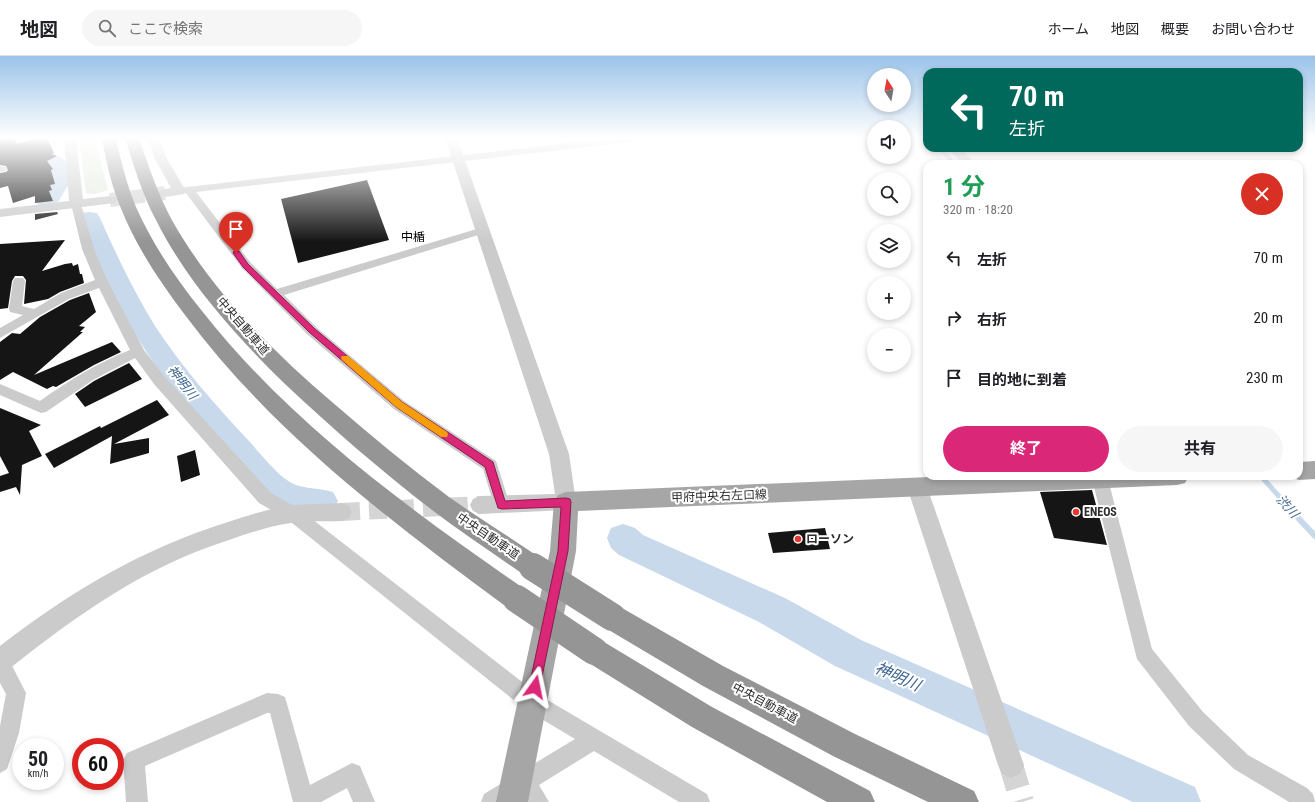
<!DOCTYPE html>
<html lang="ja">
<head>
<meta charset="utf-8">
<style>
	:root { --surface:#fff; --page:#f6f6f6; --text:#202124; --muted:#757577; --line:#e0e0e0; --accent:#db2777 }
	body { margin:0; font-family:"Roboto Condensed","Noto Sans JP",sans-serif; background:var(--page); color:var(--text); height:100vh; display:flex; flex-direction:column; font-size:15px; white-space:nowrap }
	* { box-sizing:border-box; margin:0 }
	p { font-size:13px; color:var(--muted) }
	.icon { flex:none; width:22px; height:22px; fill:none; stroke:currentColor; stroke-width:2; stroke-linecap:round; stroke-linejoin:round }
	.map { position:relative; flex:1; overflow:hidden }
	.side { position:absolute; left:923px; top:104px; width:380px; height:320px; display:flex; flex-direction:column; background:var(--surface); border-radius:12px; box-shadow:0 2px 6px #0003 }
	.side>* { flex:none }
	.top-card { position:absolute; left:923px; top:12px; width:380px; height:84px; border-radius:12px; box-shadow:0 2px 6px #0003; background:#00695c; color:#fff; overflow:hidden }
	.needle { width:26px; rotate:349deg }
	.tools { position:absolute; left:867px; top:12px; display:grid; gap:8px }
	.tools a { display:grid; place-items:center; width:44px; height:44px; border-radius:50%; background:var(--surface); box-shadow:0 2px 6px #0003; font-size:20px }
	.speed { position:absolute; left:12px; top:682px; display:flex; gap:8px; font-size:20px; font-weight:700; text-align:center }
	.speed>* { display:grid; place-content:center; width:52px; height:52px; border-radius:50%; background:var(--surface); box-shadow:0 2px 6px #0003; line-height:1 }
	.speed small { font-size:10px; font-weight:400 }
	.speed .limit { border:6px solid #d22; background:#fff; color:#111 }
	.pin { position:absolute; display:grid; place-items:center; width:34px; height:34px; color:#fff; margin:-41px -17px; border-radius:50% 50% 50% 0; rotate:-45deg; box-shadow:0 0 4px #0007 }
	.pin .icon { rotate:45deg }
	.me { position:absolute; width:44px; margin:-22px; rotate:12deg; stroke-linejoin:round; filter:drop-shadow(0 0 3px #0008) }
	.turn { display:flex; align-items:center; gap:14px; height:84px; padding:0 20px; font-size:18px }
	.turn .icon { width:52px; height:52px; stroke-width:2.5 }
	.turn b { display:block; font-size:28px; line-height:34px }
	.round { display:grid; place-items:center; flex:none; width:42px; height:42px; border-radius:21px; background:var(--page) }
	.overview { display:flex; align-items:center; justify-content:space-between; height:68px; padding:0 20px }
	h1 { font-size:24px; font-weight:700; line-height:30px; color:#1e9e55 }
	.primary-button { display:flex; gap:8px; margin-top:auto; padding:8px 20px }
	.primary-button a { flex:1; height:46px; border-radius:24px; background:var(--accent); color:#fff; font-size:16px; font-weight:700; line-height:46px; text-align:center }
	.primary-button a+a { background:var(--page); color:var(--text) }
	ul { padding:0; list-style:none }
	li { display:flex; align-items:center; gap:12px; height:60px; padding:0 20px }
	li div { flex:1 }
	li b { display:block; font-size:15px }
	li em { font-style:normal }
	header { display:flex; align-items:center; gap:24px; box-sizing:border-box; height:56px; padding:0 20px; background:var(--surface); border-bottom:1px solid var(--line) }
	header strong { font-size:19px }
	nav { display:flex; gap:22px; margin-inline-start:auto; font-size:14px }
	.search { width:280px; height:36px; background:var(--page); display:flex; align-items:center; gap:10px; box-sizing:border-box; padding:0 14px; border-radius:22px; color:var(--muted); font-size:15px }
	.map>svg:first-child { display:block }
	.green { fill:#e2ebdb }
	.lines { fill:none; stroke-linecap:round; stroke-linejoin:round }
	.stream-far2 { stroke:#c7d9eb; stroke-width:3.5 }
	.stream-far1 { stroke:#c7d9eb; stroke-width:5 }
	.stream { stroke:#c7d9eb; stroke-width:6 }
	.river { fill:#c7d9eb; fill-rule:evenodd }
	.building { fill:#151515 }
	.tertiary-tunnel-far2 { stroke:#d5d5d5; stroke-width:14; stroke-dasharray:14 7; stroke-linecap:butt }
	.tertiary-tunnel-far1 { stroke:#d5d5d5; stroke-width:18; stroke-dasharray:18 9; stroke-linecap:butt }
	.tertiary-tunnel { stroke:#d5d5d5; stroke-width:24; stroke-dasharray:24 12; stroke-linecap:butt }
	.minor { fill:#cbcbcb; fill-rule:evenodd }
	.tertiary { fill:#cbcbcb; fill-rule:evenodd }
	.primary { fill:#a6a6a6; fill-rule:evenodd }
	.motorway { fill:#959595; fill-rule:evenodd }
	.motorway-bridge { stroke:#959595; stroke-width:28 }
	.route { fill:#db2777; stroke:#8e194d }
	.slow { fill:#f59e0b }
	.poi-dot { fill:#e43830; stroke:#fff; stroke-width:1.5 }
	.labels { text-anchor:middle; stroke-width:4; stroke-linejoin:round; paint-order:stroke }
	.far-quarter-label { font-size:12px; fill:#000; stroke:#fff }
	.street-label { font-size:12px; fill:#2e2e2e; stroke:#fff }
	.poi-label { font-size:12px; font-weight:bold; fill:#2e2e2e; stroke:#fff; text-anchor:start }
	.water-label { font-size:13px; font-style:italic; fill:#3c6590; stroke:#fff }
	.near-water-label { font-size:16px; font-style:italic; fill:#3c6590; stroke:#fff }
</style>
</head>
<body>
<header>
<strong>地図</strong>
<div class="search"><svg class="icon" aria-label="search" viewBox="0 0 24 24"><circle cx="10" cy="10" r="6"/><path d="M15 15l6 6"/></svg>ここで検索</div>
<nav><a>ホーム</a><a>地図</a><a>概要</a><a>お問い合わせ</a></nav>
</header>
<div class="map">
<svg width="1315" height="746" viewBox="0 0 1315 746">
	<rect width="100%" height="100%" fill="#fff"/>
	<polygon class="green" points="79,82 95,82 108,134 95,138 86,137"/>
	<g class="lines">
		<polyline class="stream-far2" points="939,92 955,108"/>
		<polyline class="stream-far1" points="1261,420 1300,464"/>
		<polyline class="stream" points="1299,463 1315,480"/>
		<g class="river">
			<path d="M0,97L53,99C66,102 70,109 73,121L55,151L48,153L41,151L37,147L53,121L51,113L49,111L0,109Z"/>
			<path d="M89,156L97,157L100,162C116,198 134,236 155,270C182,311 215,349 249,385C259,396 275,416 287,424C300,434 318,431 333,436L338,445L333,454L322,458L300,457L265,442L209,380L168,329L131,272L95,203L78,162L81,157Z"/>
			<polygon points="623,468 635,472 643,479 785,542 861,584 1195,731 1201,746 1133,746 835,610 759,566 619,499 611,492 607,482 611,472"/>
		</g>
	</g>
	<g class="building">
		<polygon points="8,82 15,82 16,88 40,82 47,82 54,97 52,98 57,100 47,105 53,113 51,114 55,128 50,129 52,134 49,135 53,145 35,147 35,140 13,147 8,130 0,132 0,117 6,116 8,114 6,110 0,109 0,84"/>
		<polygon points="367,124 389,184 298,207 281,143"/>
		<polygon points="57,156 58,158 35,164 35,158"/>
		<polygon points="65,184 42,215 65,208 72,207 73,210 78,208 80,218 82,218 84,227 60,236 48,243 24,248 26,224 23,220 15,220 12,225 8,252 0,253 0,188"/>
		<polygon points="89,237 96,256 79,270 85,271 80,276 83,276 34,319 112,286 121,296 94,309 56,331 53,330 47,333 13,316 0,324 0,286 12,277 20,278 40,261 70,244"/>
		<polygon points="129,307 142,323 85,351 75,338 94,325"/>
		<polygon points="157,344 169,359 114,388 149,382 149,397 110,408 112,380 54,412 45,398 100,370 101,372"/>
		<polygon points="0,352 41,369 29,375 42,400 22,409 20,439 16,431 0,436 0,420 9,417 0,400"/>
		<polygon points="195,394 200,419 181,426 177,400"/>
		<polygon points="1092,434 1107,489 1054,482 1040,436"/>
		<polygon points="825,472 830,493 773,497 768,477"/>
	</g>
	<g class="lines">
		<polyline class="tertiary-tunnel-far2" points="110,144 165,137"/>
		<polyline class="tertiary-tunnel-far1" points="342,456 480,449"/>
		<polyline class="tertiary-tunnel" points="1011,709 1022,746"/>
		<g class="minor">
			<polygon points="612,82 643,82 638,85 196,136 250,206 277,233 480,172 488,172 490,174 488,176 284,239 317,272 404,345 496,405 510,449 508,454 502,456 496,454 494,449 483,413 394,353 307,278 242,212 186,137 179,138 174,135 179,132"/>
			<polygon points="0,110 6,111 7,113 6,115 0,116"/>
			<path d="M76,145L81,148L94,193L108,226L144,294L164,320L271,437L299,453L539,639L707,738L710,746H679L594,695L539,729L549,746H525L522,740L512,746H481L484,738L575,683L525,653L287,463L259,447L154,328L135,302L93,324L46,356L41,357L0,339V328L40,345C68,325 97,307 130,294L99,232L69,243L0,282V272L23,259L10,256L9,253L13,225L15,222H23L25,225L22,250L34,253L61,237L95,224L82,193L71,148Z"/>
			<polygon points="1094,420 1106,420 1108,423 1152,593 1203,656 1248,699 1307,732 1313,738 1315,746 1289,746 1234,713 1189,670 1137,603 1092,423"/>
			<polygon points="0,598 7,600 26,637 19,677 7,713 0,717 0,670 6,638 0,627"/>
			<polygon points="267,637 278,638 285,641 310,729 352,707 360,710 375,746 353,746 347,732 321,746 293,746 270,657 267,657 145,710 148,746 126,746 123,704 127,697"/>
		</g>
		<g class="tertiary">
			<polygon points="64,82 76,82 83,143 110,140 115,141 117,144 115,147 0,161 0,153 69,145"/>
			<polygon points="148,82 160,82 166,101 186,135 184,138 165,141 160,140 158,137 160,134 171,132 154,101"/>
			<polygon points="445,82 457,82 569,398 576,446 573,452 566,454 480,458 473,455 470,449 473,443 480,440 555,438 549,398"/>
			<polygon points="947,92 960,92 976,108 963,108"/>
			<polygon points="917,423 924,425 927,431 1024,709 1020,718 1011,722 1002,718 998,709 907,431 910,425"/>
			<path d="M342,447L349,450L352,456L349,462L342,465C325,466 307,464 291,467C270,470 249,477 229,484C142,512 79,558 9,613L0,617V590C71,535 142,493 228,466C249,459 271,452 293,449C309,448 326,448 342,447Z"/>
		</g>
		<g class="primary">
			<polygon points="1315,405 1315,423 1299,424 1291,421 1290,420 1299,420 1299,406"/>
			<polygon points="954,420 1189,420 1185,427 1177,429 578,455 576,495 528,746 496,746 550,495 554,446 558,439 566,436"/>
		</g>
		<g class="motorway">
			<path d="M102,82H116C121,106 127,129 136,151C153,189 176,223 202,255C291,368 409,453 526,534L530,543L526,552L517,555L508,552C390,465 273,377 185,259C160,226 135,189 120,150C111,128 106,105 102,82Z"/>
			<path d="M125,82H139C149,111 158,139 173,166C213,236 271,294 332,346C370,379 409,411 449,441C480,463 511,482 542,503L546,511L542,519L533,522L524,519C493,497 462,477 432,454C381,415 332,372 285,328C236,280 187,226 156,164C142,138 134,110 125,82Z"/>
			<polygon points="612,548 622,552 723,610 855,678 974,735 979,746 928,746 833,700 703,630 602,570 598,561 602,552"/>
			<polygon points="594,582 604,586 712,651 870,735 875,746 827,746 692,671 584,604 580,595 584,586"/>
		</g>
		<g class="motorway-bridge">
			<polyline points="533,511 612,561"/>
			<polyline points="517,543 594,595"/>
		</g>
	</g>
	<linearGradient id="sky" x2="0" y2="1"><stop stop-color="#9bc3e9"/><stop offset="0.44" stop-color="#fff"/><stop offset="1" stop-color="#fff" stop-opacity="0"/></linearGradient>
	<rect width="1315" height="186" fill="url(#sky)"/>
	<polygon class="route" points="234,195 239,195 248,208 315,273 402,346 493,406 505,445 566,442 570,443 571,446 568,495 539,635 535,637 531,635 529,631 558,495 561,451 502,453 498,452 485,411 396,351 309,276 243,211 233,197"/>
	<polygon class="slow" points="342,300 348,300 402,346 447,376 448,378 447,381 441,381 396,351 342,304 341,302"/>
	<g class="poi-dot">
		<circle cx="1076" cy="456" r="4"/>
		<circle cx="798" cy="483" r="4"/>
	</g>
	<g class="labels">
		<g class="far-quarter-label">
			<text x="413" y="185">中楯</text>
		</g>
		<g class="street-label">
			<text transform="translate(243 270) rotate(49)" y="4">中央自動車道</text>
			<text transform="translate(719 440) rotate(-2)" y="4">甲府中央右左口線</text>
			<text transform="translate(488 480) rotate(34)" y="4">中央自動車道</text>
			<text transform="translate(765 647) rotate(28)" y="4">中央自動車道</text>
		</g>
		<g class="poi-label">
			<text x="1084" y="460">ENEOS</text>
			<text x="806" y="487">ローソン</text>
		</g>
		<g class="water-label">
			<text transform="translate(183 326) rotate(52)" y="5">神明川</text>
			<text transform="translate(1288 450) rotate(48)" y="5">渋川</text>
		</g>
		<g class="near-water-label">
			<text transform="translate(898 620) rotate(24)" y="6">神明川</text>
		</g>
	</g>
</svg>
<div class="tools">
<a><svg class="needle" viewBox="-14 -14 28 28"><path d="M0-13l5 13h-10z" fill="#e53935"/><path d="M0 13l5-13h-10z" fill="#757577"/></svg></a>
<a><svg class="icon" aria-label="sound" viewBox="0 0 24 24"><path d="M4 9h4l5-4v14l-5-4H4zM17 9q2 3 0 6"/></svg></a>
<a><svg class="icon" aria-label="search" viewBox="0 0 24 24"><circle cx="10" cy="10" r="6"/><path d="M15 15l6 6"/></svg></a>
<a><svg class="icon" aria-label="layers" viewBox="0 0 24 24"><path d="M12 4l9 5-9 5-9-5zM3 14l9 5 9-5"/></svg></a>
<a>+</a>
<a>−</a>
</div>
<div class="speed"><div>50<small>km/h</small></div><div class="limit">60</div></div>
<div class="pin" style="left:236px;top:197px;background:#d93025"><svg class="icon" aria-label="arrive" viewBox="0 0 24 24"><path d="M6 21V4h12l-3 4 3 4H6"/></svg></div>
<svg class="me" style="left:535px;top:631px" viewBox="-20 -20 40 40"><path d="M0-17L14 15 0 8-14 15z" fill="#db2777" stroke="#fff" stroke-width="4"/></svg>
<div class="top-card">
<div class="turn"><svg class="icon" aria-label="left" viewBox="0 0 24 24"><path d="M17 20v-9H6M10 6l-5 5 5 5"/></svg><div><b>70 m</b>左折</div></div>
</div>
<section class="side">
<div class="overview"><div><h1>1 分</h1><p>320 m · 18:20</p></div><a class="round" style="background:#d93025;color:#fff"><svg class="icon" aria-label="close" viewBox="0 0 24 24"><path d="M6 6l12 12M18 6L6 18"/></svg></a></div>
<ul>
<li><svg class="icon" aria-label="left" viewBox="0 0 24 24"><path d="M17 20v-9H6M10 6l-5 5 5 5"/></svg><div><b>左折</b></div><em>70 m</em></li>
<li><svg class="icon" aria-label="right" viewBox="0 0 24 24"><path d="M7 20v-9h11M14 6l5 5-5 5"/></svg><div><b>右折</b></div><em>20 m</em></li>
<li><svg class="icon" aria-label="arrive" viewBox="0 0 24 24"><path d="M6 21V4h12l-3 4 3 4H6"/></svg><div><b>目的地に到着</b></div><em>230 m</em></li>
</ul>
<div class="primary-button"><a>終了</a><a>共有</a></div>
</section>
</div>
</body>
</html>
